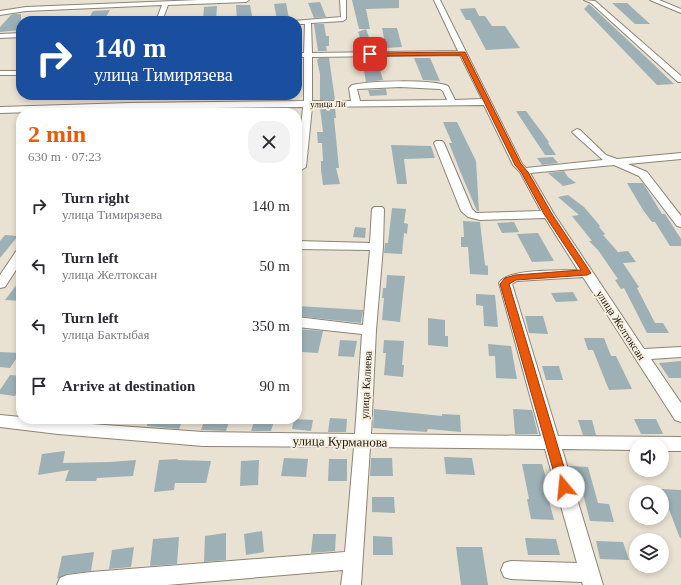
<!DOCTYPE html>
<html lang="en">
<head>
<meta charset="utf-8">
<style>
	:root { --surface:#fff; --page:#f2f2f3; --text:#2b2b33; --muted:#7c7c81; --accent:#ea580c }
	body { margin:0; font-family:Georgia,serif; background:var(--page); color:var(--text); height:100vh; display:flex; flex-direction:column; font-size:15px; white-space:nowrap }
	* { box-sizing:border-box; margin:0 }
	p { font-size:13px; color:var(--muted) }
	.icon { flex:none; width:22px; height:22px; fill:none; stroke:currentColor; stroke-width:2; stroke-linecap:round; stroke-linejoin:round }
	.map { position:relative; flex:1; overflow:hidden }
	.panel { position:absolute; left:16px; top:108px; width:286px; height:316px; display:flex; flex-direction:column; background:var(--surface); border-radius:16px; box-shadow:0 2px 6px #0003 }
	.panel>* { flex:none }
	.banner { position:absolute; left:16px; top:16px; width:286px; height:84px; border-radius:16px; box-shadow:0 2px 6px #0003; background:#1a4fa0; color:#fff; overflow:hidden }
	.controls { position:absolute; left:629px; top:437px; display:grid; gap:8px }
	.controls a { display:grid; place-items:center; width:40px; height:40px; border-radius:50%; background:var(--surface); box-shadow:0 2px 6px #0003; font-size:20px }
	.pin { position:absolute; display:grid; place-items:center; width:34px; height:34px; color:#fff; margin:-17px; border-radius:8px; box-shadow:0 2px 6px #0006 }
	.me { position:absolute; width:44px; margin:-22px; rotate:343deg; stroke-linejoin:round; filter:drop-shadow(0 0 3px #0008) }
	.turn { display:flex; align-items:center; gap:14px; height:84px; padding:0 12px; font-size:18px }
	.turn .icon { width:52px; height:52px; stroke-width:2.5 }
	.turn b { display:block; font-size:28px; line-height:34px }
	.round { display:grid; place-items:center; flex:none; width:42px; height:42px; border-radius:16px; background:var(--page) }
	.summary { display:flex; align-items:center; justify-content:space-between; height:68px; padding:0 12px }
	h1 { font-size:24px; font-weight:700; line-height:30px; color:var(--accent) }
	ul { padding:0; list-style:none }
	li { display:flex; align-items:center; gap:12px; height:60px; padding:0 12px }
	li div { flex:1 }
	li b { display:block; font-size:15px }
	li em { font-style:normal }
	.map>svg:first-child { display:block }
	.building { fill:#9db0b5 }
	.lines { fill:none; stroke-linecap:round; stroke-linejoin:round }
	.minor-casing { stroke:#8c8476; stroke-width:2 }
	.minor { fill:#fff; fill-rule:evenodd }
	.route { fill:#ea580c; stroke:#983908 }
	.labels { text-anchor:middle; stroke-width:4; stroke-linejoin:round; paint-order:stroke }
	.far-street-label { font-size:9px; fill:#1f1c16; stroke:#f7eede }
	.street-label { font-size:11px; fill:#1f1c16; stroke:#f7eede }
	.near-street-label { font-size:13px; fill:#1f1c16; stroke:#f7eede }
</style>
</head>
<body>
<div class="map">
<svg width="681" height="585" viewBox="0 0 681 585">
	<rect width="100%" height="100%" fill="#e9e1d1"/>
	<g class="building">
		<polygon points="352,0 399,0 399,8 366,9 370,29 359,29"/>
		<polygon points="320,2 326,17 314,18 308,3"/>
		<polygon points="286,3 289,19 277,20 274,4"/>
		<polygon points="612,3 627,3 650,24 635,24"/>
		<polygon points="589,4 649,60 674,84 657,85 584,9"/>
		<polygon points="236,5 250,5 253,21 237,21"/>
		<polygon points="217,6 216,21 203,21 204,7"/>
		<polygon points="475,8 479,16 485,16 492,26 505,26 520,48 486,50 470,20 466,20 460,9"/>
		<polygon points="110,10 104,21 87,21 93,11"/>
		<polygon points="14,14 21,14 21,30 0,32 0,27 11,15"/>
		<polygon points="314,24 324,24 326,36 329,36 329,46 326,46 327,51 318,51"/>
		<polygon points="382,28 397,28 402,47 386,48"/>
		<polygon points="366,29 374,51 365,51 358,32"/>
		<polygon points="319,58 329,58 335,100 320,100 320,74 317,60"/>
		<polygon points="414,58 430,58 440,81 423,80"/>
		<polygon points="380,70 383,80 366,82 364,71"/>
		<polygon points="386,89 387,95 370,96 368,90"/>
		<polygon points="320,108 335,108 336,118 334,118 339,168 336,168 340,184 323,185 321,170 321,161 323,161 322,143 318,143 317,132 323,132"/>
		<polygon points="516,111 526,111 549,142 548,143 556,155 545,155"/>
		<polygon points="443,122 457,122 476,161 479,211 477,211 460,171 449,143 452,143"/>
		<polygon points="391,145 431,146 435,158 404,159 407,184 397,184"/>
		<polygon points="553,157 558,163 542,165 537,158"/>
		<polygon points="564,171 568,177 576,183 563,186 548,173"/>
		<polygon points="627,183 643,183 662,214 665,214 681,239 681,246 670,246 655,222 652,222 643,210"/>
		<polygon points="568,195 584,207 600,226 599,227 605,234 603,235 618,252 628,251 636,262 623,263 639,287 637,288 655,323 663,323 669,333 647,333 624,288 621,289 615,280 618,279 598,250 589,241 592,241 572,216 579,215 558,197"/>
		<polygon points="392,208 406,209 404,223 408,224 407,234 404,233 402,254 384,253 385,243 388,243"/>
		<polygon points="463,221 480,222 485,265 488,266 488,275 470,274 468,247 461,247 461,237 464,237"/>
		<polygon points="514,222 519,232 502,233 497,223"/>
		<polygon points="355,227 366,228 365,238 353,237"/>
		<polygon points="538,233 554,261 532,262 517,234"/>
		<polygon points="5,235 18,236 0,258 0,241"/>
		<polygon points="387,275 405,276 400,322 382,320 384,298 382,298 383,288 386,288"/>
		<polygon points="21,279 21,301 5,300"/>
		<polygon points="573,292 578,301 556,302 551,293"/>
		<polygon points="476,294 495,295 498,327 484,326 483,306 476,305"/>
		<polygon points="297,306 363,310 361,323 297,316"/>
		<polygon points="525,316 543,316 548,334 529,333"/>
		<polygon points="428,318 445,320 445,336 448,336 448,347 428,345"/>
		<polygon points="297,329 323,331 318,353 301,352 302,345 297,344"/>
		<polygon points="584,338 604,338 611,356 616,356 632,389 609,390 593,350 588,350"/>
		<polygon points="340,340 357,341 354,357 338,356"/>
		<polygon points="384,340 404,341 402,365 404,365 403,377 384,375 386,353 383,353"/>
		<polygon points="488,344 511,346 517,379 496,378 495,356 489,356"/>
		<polygon points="0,352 20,353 10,368 0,367"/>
		<polygon points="681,361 681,378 669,378 659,363"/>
		<polygon points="542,366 559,366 563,380 546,380"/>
		<polygon points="10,375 21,376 21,386 15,396 0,394 0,390"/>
		<polygon points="374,409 442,416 442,414 460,415 461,432 428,429 427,432 373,428"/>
		<polygon points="513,409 532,410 538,434 515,434"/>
		<polygon points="330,418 347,419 346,432 328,432"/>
		<polygon points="147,419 183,419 179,429 147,426"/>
		<polygon points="205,419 230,419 226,431 201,430"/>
		<polygon points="255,419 274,421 271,431 251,431"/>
		<polygon points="294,419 313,420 311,431 292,429"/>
		<polygon points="634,419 656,419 663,434 641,434"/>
		<polygon points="578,420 592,420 596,435 583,435"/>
		<polygon points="65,451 63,463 110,462 136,460 133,476 97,478 96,481 65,481 69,470 38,475 42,454"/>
		<polygon points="444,457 472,458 475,475 446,474"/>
		<polygon points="284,458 308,459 306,477 281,476"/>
		<polygon points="371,458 392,458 393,476 370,476"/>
		<polygon points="178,459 177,460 211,461 206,483 175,483 174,490 154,492 159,460"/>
		<polygon points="329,459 347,459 347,481 328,481"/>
		<polygon points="259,460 258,485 240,486 241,461"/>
		<polygon points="522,464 542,464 547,482 544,482 554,520 531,519 527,499 529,499"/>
		<polygon points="569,466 588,467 598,503 609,504 614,522 590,521 581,486 575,486"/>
		<polygon points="661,489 681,490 681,538 680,538"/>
		<polygon points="372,497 394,497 395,513 372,512"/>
		<polygon points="262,531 264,552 246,555 244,534"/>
		<polygon points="226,533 226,560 204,562 205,536"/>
		<polygon points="313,534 336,534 335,551 311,553"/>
		<polygon points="373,536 392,537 393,555 373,555"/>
		<polygon points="179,537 177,564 150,566 153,539"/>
		<polygon points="525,538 556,539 560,555 528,555"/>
		<polygon points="596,541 623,542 629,560 600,559"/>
		<polygon points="134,547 131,567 109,569 112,550"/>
		<polygon points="456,547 482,547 488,585 461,585"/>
		<polygon points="94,552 91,571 67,574 57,579 62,556"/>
	</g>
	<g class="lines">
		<g class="minor-casing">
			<g id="minor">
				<polygon points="199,0 249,0 246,2 168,5 162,21 156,21 162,5 26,11 0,15 0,11 26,7"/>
				<path d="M340,0H346V19L343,21L311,23L312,53L458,51L434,0H440L522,164L526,168L603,160L574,134L572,132L577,129L580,130L606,155L617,159L681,153V159L628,164L647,172L681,216V227L677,226L639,176L614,165L530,173L554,214L644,349L681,347V357L651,359L681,403V422L675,420L583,277L517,281L512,284L558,436L681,437V451H662V444H636V450L562,449L603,585H583L582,582L511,579L504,577L501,570L504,563L511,561L577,563L545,449L370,447L361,585H341L343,570L167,585H57L60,578L67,575L91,572L345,552L354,447L203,446L58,434L0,427V415L21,417V419L203,432L355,434L362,334L297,327V317L363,325L370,250L297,249V241L370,243L372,209L374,207H382L384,209L383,247L376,330L371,434L541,436L499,283C508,268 560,271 578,270L545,218L480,220L468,217L461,211L434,143L436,141H442L444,143L472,209L476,213L541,211L520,172L513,165L484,105L312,107L306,167L301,170L297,169L303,107L130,109L0,113V107L130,103L304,101V57H297V53H304L305,24H297V21H294L341,17ZM460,55L482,99L455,100L448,86C431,79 370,81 352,85L349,88L351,101H312V57ZM400,87L440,89L443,91L447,100L360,101L357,89Z"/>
				<polygon points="584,0 595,1 681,76 681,82 678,82 591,3"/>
				<polygon points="650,0 659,0 681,9 681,13"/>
				<polygon points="21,33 21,37 0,38 0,34"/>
				<rect x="0" y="71" width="21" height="4"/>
				<polygon points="21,249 21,262 5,287 0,288 0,275 17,250"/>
			</g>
		</g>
		<use href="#minor" class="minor"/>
	</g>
	<polygon class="route" points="465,52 521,164 528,172 552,214 591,273 587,275 516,280 509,284 570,487 568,490 564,492 559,490 558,487 500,284 505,278 515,275 581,270 544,214 521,172 515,165 461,55 370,56 368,54 370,53"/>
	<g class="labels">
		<g class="far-street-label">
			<text transform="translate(328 104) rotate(-1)" y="3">улица Ли</text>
		</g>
		<g class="street-label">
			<text transform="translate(621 325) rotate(57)" y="4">улица Желтоксан</text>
			<text transform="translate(366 385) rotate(-87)" y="4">улица Калиева</text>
		</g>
		<g class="near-street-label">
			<text transform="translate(340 441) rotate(1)" y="5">улица Курманова</text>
		</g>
	</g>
</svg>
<div class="controls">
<a><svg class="icon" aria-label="sound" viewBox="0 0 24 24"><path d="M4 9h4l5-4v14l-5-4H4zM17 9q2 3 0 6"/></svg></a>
<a><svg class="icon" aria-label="search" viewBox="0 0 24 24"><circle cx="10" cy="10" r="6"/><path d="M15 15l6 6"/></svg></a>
<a><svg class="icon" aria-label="layers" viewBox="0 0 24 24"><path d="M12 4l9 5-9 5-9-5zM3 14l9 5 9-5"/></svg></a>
</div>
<div class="pin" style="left:370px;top:54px;background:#d93025"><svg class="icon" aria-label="arrive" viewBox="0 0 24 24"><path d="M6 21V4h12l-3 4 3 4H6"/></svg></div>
<svg class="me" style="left:564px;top:487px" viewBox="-20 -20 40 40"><circle r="19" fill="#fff"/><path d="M0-13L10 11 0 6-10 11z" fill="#ea580c"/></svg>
<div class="banner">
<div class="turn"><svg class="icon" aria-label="right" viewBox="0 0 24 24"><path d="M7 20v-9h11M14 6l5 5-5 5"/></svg><div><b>140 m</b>улица Тимирязева</div></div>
</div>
<section class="panel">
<div class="summary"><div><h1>2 min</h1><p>630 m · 07:23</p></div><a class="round"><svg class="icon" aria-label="close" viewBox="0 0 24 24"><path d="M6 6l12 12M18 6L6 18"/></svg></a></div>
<ul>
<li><svg class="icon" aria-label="right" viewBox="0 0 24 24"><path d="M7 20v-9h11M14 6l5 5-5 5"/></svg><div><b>Turn right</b><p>улица Тимирязева</p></div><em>140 m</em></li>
<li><svg class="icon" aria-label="left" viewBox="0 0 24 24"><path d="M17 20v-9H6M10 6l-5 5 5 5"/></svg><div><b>Turn left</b><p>улица Желтоксан</p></div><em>50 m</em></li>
<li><svg class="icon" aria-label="left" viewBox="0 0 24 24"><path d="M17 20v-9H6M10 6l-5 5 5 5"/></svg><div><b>Turn left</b><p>улица Бактыбая</p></div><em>350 m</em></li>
<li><svg class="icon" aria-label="arrive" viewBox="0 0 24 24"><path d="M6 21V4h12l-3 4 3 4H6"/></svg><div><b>Arrive at destination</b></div><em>90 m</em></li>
</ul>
</section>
</div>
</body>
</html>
